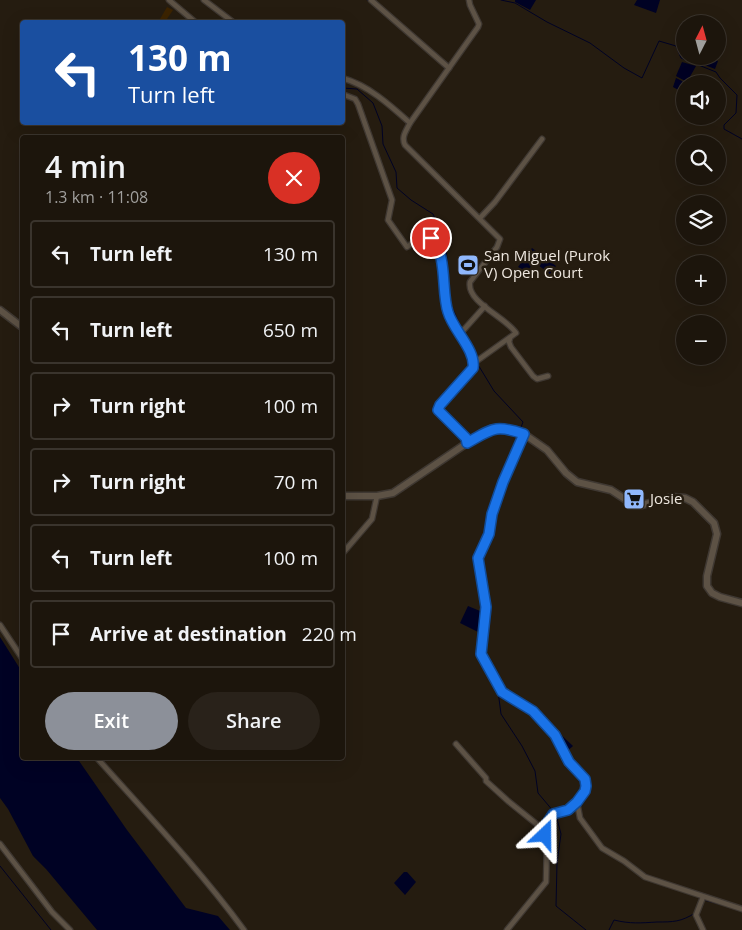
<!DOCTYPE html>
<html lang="en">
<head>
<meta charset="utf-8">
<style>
	:root { --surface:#1c150c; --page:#29221a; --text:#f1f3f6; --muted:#a09f9d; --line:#3a342d; --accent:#8c9099 }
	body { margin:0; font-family:"Open Sans",sans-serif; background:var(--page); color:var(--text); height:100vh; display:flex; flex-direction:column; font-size:19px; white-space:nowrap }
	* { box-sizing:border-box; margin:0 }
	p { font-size:16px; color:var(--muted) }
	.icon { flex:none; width:28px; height:28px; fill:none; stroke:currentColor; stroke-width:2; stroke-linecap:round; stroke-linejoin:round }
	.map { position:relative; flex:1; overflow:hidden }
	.sheet { position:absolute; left:20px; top:135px; width:325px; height:625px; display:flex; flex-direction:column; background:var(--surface); border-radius:5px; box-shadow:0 5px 20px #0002,0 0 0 1px var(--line) }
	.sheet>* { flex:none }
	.top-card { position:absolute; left:20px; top:20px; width:325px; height:105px; border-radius:5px; box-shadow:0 5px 20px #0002,0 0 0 1px var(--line); background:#1a4fa0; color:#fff; overflow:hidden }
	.needle { width:32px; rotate:6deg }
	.controls { position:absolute; left:676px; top:15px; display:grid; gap:10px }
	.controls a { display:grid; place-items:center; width:50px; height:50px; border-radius:50%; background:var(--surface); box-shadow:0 5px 20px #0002,0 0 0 1px var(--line); font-size:25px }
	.pin { position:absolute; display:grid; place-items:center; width:42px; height:42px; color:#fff; margin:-21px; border:2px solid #fff; border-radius:50%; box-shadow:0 1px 5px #0007 }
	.me { position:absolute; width:55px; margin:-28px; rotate:23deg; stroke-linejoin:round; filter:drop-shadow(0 0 4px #0008) }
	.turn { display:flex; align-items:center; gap:18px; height:105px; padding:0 25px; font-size:22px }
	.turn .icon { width:65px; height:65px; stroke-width:2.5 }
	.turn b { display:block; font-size:35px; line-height:42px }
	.round { display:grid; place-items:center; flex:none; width:52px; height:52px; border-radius:26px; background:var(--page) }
	.summary { display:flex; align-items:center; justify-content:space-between; height:85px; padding:0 25px }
	h1 { font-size:30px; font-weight:600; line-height:38px }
	.cta { display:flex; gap:10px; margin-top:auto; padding:10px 25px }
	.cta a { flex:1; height:58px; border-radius:30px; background:var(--accent); color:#fff; font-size:20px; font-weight:600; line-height:58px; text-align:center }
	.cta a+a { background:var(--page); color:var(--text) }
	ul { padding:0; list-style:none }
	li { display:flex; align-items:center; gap:15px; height:68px; margin:0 10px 8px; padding:0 15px; border:2px solid var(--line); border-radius:5px }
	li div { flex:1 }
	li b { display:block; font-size:19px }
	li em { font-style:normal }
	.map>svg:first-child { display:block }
	.green { fill:#3b2300 }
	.water { fill:#000224 }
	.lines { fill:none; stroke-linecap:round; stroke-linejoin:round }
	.stream { stroke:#000224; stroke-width:1 }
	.street-casing { stroke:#3f3832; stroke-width:7 }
	.secondary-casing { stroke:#3f3832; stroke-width:9 }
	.street { stroke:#5d5245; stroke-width:4.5 }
	.secondary { stroke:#5d5245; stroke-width:6 }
	.route-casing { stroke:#114b97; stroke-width:12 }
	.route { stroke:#1a73e8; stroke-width:9 }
	.labels { text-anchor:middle; stroke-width:5; stroke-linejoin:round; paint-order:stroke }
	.poi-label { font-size:15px; fill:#eee7df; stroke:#251c10; text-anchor:start }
</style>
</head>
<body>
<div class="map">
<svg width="742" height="930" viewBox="0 0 742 930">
	<rect width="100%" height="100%" fill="#251c10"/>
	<g class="green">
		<polygon points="167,7 173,10 165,22 160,19"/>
		<polygon points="464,256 478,267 473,275 458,263"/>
	</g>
	<g class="water">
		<polygon points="515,0 536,0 530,10 515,2"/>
		<polygon points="637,0 660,0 656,13 634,5"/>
		<polygon points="700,56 705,56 718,61 715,69 697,62"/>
		<polygon points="682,62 696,66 687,82 676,76"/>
		<polygon points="676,78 686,83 682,92 673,87"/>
		<polygon points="532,248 540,254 526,273 518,267"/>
		<polygon points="544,257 556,266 550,274 538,265"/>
		<polygon points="468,606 480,611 478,632 460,623"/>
		<polygon points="0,637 22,672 22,758 77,758 127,830 186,908 218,916 230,930 97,930 46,869 33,856 8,809 0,798"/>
		<polygon points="558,732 573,746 565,753 556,734"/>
		<polygon points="404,872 407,872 416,882 405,895 394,883"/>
	</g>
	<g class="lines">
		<g class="stream">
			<polyline points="367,0 371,3"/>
			<polyline points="501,0 515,3 547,22 590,43 624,68 642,78 659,41 676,46 681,58 716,72 720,78 737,95 736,113 724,125 724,129 742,139"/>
			<polyline points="427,52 446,69"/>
			<polyline points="342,88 357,89 373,103 382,126 383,144 396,172 397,188 411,200 433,214 446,243 449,300 462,330"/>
			<polyline points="464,333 476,359"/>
			<polyline points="477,363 494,391 523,422 520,430"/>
			<polyline points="488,526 488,509 518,436"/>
			<polyline points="487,530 475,558 482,607 477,654 498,691 501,714 522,746 535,771 538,793 554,812"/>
			<polyline points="556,815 561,834 557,863 556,906 586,930"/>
			<polyline points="0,866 51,930"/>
			<polyline points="704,900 722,905"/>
			<path d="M609,930L614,920C630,924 641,923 657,922C673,922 681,922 695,913"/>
		</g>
		<g class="street-casing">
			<g id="street">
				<polyline points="169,0 195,22"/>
				<polyline points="204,0 233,22"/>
				<polyline points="371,0 449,68"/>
				<path d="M342,78C368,85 390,105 410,123C406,131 401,137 405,145L500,239L497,247L470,282C466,302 507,318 516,333L474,363"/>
				<path d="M342,94L355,99L358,104L392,200L388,220L407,247L423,235C446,240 444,286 446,305C449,326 476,348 473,369L440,405L438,410L466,438L467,443"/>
				<polyline points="410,123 478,27 479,24 470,5 469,0"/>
				<polyline points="480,218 495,202 542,139"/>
				<polyline points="460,334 485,306"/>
				<polyline points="510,338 509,342 511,347 533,376 537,379 548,376"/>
				<polyline points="524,434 503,482 492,514 489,534 478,558 486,607 481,655 502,693 533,711 555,735 569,762 585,779 586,786 585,791 577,802 580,818 602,848 624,861 645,877 742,909"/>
				<polyline points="342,554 372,519 377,496"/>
				<polyline points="0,625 22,658"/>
				<polyline points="456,744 486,778 486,781 508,801 544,830"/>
				<path d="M97,758C147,814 199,869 244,930"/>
				<polyline points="0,844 52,912 70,930"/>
				<polyline points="703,897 696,915 703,930"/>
				<polyline points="507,930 546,882 547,842 544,830 547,821 553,814 568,810 577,802"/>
			</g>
		</g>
		<g class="secondary-casing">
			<g id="secondary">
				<polyline points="0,310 22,327"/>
				<polyline points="342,496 377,496 393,493 467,443 491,429 508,429 524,434 547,450 566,473 577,482 611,490 634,505 642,505 672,497 685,498 693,502 714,523 717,534 707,576 707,586 712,593 720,597 742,603"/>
			</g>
		</g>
		<use href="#street" class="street"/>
		<use href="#secondary" class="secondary"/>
	</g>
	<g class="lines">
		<g class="route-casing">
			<path id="route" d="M431,238C448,254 441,292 448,312C453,330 476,350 473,368L440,405L438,410L466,438L467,443C492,429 495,424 524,434L503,482L492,514L489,534L478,558L486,607L481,654L502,692L533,711L555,735L569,762L585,779L586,786L585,791L577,802L568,810L553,814L545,826V835"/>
		</g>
		<use href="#route" class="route"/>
	</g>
	<defs>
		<g id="stadium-square" transform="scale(1.125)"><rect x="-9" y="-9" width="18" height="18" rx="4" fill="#90b8fd" stroke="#251c10"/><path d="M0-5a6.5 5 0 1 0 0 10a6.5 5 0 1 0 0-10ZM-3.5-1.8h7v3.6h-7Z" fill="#111"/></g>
		<g id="supermarket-square" transform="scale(1.125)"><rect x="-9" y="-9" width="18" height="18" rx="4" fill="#90b8fd" stroke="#251c10"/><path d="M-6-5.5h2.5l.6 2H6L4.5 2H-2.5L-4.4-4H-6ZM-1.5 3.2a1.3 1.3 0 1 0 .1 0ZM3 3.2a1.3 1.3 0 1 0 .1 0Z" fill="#111"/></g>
	</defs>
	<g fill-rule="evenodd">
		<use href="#stadium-square" x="468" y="265"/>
		<use href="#supermarket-square" x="634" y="499"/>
	</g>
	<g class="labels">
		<g class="poi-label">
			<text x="484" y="261">San Miguel (Purok<tspan x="484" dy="17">V) Open Court</tspan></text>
			<text x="650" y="504">Josie</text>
		</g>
	</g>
</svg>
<div class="controls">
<a><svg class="needle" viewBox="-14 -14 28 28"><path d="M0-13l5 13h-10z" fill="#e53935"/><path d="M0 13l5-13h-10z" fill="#a09f9d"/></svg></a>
<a><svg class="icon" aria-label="sound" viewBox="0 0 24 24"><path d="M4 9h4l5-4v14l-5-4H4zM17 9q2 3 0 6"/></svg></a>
<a><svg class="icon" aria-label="search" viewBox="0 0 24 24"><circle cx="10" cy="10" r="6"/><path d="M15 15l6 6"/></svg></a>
<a><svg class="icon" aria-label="layers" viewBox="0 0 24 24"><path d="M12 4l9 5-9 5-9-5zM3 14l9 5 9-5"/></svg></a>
<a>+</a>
<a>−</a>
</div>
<div class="pin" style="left:431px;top:238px;background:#d93025"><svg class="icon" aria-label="arrive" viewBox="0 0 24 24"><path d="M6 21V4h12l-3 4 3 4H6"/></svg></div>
<svg class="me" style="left:545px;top:835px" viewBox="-20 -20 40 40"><path d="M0-17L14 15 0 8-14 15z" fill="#1a73e8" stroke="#fff" stroke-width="4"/></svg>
<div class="top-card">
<div class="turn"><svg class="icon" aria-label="left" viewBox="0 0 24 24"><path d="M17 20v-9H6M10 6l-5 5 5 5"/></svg><div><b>130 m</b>Turn left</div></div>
</div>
<section class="sheet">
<div class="summary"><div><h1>4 min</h1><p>1.3 km · 11:08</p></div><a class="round" style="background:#d93025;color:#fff"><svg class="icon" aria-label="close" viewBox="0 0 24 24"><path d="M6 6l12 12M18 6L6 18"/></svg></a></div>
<ul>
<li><svg class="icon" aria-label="left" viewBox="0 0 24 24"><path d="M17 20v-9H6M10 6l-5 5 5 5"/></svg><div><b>Turn left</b></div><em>130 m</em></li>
<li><svg class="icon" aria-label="left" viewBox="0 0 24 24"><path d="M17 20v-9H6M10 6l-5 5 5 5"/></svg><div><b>Turn left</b></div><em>650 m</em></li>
<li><svg class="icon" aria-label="right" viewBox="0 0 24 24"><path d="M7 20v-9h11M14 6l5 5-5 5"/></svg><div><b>Turn right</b></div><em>100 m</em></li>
<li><svg class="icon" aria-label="right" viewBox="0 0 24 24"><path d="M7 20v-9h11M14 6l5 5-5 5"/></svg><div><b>Turn right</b></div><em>70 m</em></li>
<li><svg class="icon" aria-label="left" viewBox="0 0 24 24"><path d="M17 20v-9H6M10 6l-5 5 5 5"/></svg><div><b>Turn left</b></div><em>100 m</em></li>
<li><svg class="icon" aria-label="arrive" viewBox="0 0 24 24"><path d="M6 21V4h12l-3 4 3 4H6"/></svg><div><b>Arrive at destination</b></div><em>220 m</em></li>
</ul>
<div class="cta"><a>Exit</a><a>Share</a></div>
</section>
</div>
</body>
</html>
